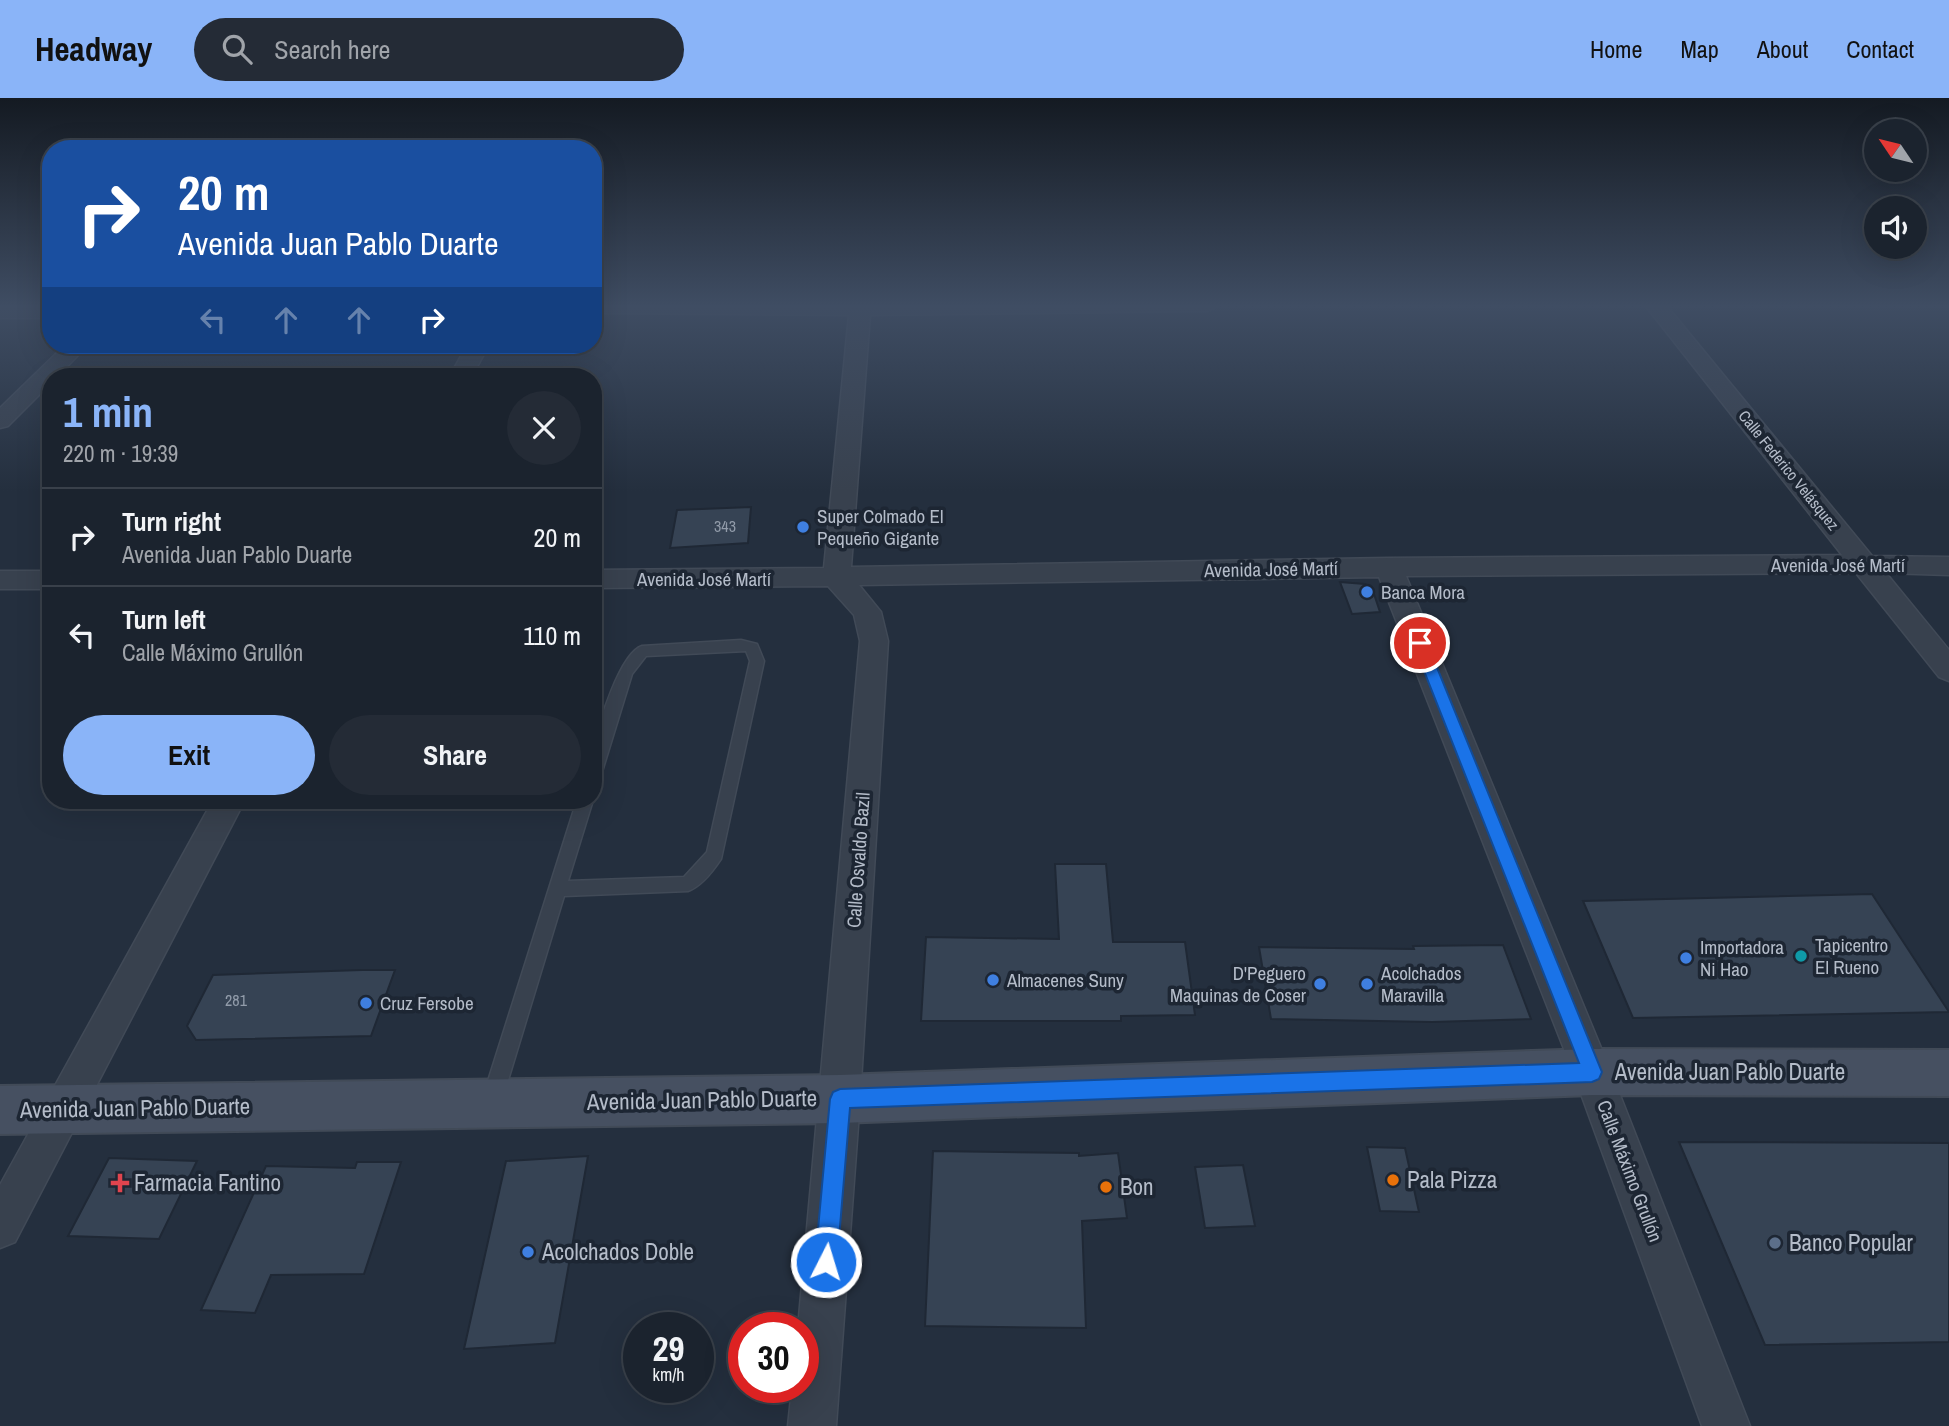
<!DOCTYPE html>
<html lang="en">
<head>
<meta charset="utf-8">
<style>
	:root { --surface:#1b232e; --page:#242b36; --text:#f1f3f6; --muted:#a0a4aa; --line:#39404a; --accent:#8ab4f8 }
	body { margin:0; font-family:"Archivo Narrow",sans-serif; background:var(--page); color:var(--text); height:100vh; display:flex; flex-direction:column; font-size:26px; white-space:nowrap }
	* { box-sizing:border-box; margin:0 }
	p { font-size:23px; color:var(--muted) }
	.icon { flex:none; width:38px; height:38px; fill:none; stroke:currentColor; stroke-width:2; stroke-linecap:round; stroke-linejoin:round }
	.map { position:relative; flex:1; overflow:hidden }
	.details { position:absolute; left:42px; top:270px; width:560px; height:441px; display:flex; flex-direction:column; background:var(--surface); border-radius:28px; box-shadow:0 7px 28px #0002,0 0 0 2px var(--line) }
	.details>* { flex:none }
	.hud { position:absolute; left:42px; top:42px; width:560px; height:214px; border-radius:28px; box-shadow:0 7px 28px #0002,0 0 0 2px var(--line); background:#1a4fa0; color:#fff; overflow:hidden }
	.needle { width:46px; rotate:305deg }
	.buttons { position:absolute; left:1864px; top:21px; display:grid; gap:14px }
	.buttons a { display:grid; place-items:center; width:63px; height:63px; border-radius:50%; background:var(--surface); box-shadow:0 7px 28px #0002,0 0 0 2px var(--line); font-size:35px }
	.speed { position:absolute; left:623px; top:1214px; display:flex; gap:14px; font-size:35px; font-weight:700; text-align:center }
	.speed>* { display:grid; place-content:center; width:91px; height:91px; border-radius:50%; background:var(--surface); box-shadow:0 7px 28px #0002,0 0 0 2px var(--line); line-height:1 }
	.speed small { font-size:18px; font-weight:400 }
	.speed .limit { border:10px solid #d22; background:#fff; color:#111 }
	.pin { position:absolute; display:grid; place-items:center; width:60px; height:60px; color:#fff; margin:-30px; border:4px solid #fff; border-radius:50%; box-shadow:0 2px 7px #0007 }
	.me { position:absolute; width:77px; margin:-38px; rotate:5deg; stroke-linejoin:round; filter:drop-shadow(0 0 5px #0008) }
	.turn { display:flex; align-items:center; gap:24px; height:147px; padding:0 21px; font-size:32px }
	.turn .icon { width:91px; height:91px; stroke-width:2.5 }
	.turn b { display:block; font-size:49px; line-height:60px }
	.lanes { display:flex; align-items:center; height:66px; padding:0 21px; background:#0003; justify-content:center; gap:35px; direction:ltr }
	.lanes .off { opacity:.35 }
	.round { display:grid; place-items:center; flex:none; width:74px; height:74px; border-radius:37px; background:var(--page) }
	.head { display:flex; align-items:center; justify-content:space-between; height:119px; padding:0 21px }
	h1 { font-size:42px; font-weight:700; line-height:52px; color:var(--accent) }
	.primary-button { display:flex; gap:14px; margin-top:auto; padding:14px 21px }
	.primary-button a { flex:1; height:80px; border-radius:42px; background:var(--accent); color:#111; font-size:28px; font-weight:700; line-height:80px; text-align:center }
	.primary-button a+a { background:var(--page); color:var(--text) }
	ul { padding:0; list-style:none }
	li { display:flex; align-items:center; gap:21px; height:98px; padding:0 21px; border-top:2px solid var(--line) }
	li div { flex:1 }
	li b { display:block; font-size:26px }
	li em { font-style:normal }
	header { display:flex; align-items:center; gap:42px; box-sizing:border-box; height:98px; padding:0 35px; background:var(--accent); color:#111 }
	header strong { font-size:33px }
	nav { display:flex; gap:38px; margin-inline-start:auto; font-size:24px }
	.search { width:490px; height:63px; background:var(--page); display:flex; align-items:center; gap:18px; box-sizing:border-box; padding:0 24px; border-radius:38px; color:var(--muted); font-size:26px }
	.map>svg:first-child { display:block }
	.building { fill:#364354; stroke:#1f2835; stroke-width:2 }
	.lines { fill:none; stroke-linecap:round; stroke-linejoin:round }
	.service-casing { stroke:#414a57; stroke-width:3 }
	.minor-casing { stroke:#414a57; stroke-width:3 }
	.secondary-casing { stroke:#414a57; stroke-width:4 }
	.service { fill:#38414e; fill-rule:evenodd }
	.minor { fill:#38414e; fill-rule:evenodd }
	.secondary { fill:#465061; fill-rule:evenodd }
	.route { fill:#1a73e8; stroke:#114b97; stroke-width:2 }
	.shop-dot { fill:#3f7fe0; stroke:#1d2633; stroke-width:2.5 }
	.culture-dot { fill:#0f9aa8; stroke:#1d2633; stroke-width:2.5 }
	.food-dot { fill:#e8710a; stroke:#1d2633; stroke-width:2.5 }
	.health-dot { fill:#e0444e; stroke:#1d2633; stroke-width:2.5 }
	.service-dot { fill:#5c6f8a; stroke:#1d2633; stroke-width:2.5 }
	.labels { text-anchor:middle; stroke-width:7; stroke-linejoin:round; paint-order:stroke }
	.far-street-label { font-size:16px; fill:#b4bcc9; stroke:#1d2633 }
	.number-label { font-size:16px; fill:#929caa }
	.poi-label { font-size:19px; fill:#b4bcc9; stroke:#1d2633; text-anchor:start }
	.street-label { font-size:19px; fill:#b4bcc9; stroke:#1d2633 }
	.near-street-label { font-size:23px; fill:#b4bcc9; stroke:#1d2633 }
	.near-poi-label { font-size:23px; fill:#b4bcc9; stroke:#1d2633; text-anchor:start }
</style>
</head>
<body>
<header>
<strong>Headway</strong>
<div class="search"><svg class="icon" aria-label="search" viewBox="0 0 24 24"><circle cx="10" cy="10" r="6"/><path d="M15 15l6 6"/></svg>Search here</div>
<nav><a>Home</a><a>Map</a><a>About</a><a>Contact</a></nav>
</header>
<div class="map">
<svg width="1949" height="1328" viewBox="0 0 1949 1328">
	<rect width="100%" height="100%" fill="#242f3e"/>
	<g class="building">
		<polygon points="751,409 748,445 670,450 677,412"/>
		<polygon points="1340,484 1365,486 1372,490 1380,514 1352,516"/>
		<polygon points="1055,766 1106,766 1113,844 1185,844 1195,917 1121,918 1121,923 921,923 926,839 1059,841"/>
		<polygon points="1872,796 1949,914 1633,920 1583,803"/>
		<polygon points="1503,847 1531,921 1432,924 1271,921 1259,849 1414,851 1413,848"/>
		<polygon points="362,872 395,872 371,938 196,942 187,928 213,877"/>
		<polygon points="1679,1044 1949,1045 1949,1244 1765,1247"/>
		<polygon points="1367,1049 1405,1050 1419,1114 1380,1113"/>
		<polygon points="933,1053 1079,1055 1079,1058 1118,1055 1127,1120 1082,1123 1086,1230 925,1228"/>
		<polygon points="588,1058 555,1245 464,1251 506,1063"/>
		<polygon points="109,1060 197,1063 159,1141 68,1138"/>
		<polygon points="357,1064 401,1064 364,1176 271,1177 255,1215 201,1212 266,1068 355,1070"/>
		<polygon points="1243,1067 1255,1128 1205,1130 1195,1069"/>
	</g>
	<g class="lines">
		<g class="service-casing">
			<path id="service" d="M741,542L757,546L764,563L721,761C713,773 702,788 688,793L564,798L502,1002L499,1009L492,1012L485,1009L482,1002L577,702H593L568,783L684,779L707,754L750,563L746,553L646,558L632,576L601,677L599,681L593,683C593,673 592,660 594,650C598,627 620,555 642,548Z"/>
		</g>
		<g class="minor-casing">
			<g id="minor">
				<polygon points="593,207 1216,207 1213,211 1206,213 870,217 851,469 1389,460 1842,457 1645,207 1666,207 1872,458 1949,459 1949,477 1886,475 1949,552 1949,583 1939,579 1856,475 1406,478 1611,974 1750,1328 1702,1328 1573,974 1379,479 859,487 881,514 888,543 860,1001 836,1328 788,1328 792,1290 803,1290 803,1230 798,1230 860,543 854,517 828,488 593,490 593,472 824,470 849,217 593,215"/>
				<rect x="0" y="208" width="51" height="12"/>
				<polygon points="65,247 88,247 58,278 51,278 51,285 8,328 0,330 0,310"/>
				<polygon points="467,247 489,247 472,278 450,278"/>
				<rect x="0" y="473" width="51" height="18"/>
				<polygon points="213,702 245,702 15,1144 0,1150 0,1087"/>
			</g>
		</g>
		<g class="secondary-casing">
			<polygon id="secondary" points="1592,951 1949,952 1949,998 1592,997 840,1025 0,1036 0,988 840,977"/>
		</g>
		<use href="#service" class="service"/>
		<use href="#minor" class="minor"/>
		<use href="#secondary" class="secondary"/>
	</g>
	<linearGradient id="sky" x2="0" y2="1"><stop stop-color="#141a22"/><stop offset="0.53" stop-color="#3f4d63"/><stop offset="1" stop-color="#3f4d63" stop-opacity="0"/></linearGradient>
	<rect width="1949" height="393" fill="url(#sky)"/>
	<polygon class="route" points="1420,540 1427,545 1602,974 1599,981 1592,984 850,1010 837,1164 834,1172 826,1175 819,1172 815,1164 830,1001 833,994 840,991 1579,965 1413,545"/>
	<g class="shop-dot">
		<circle cx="803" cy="429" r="7"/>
		<circle cx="1367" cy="494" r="7"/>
		<circle cx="1686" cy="860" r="7"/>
		<circle cx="993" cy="882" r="7"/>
		<circle cx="1320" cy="886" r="7"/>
		<circle cx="1367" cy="886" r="7"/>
		<circle cx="366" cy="905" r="7"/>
		<circle cx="528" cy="1154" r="7"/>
	</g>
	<circle class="culture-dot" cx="1801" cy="858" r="7"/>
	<g class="food-dot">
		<circle cx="1393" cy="1082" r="7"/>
		<circle cx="1106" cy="1089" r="7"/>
	</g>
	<path class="health-dot" d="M116.5 1074.5h7v7h7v7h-7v7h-7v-7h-7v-7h7z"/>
	<circle class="service-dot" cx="1775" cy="1145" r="7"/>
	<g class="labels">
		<g class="far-street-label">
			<text transform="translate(1789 372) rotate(51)" y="6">Calle Federico Velásquez</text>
		</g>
		<g class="number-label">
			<text x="725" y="434">343</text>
			<text x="236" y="908">281</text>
		</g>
		<g class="poi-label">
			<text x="817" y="425">Super Colmado El<tspan x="817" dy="22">Pequeño Gigante</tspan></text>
			<text x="1381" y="501">Banca Mora</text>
			<text x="1815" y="854">Tapicentro<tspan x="1815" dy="22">El Rueno</tspan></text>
			<text x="1700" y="856">Importadora<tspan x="1700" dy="22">Ni Hao</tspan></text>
			<text x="1306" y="882" text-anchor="end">D'Peguero<tspan x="1306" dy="22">Maquinas de Coser</tspan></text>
			<text x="1381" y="882">Acolchados<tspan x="1381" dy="22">Maravilla</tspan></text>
			<text x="1007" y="889">Almacenes Suny</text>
			<text x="380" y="912">Cruz Fersobe</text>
		</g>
		<g class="street-label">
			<text x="1838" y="474">Avenida José Martí</text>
			<text transform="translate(1271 471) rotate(-1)" y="7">Avenida José Martí</text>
			<text x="704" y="488">Avenida José Martí</text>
			<text transform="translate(858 762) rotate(-86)" y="7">Calle Osvaldo Bazil</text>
			<text transform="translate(1630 1073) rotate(69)" y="7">Calle Máximo Grullón</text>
		</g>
		<g class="near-street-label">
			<text x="1730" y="982">Avenida Juan Pablo Duarte</text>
			<text transform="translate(702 1002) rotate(-1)" y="8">Avenida Juan Pablo Duarte</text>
			<text transform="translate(135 1010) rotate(-1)" y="8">Avenida Juan Pablo Duarte</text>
		</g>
		<g class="near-poi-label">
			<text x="1407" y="1090">Pala Pizza</text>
			<text x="134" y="1093">Farmacia Fantino</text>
			<text x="1120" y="1097">Bon</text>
			<text x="1789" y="1153">Banco Popular</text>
			<text x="542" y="1162">Acolchados Doble</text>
		</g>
	</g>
</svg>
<div class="buttons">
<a><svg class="needle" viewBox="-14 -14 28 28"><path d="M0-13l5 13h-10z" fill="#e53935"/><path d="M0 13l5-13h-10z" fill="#a0a4aa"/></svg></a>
<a><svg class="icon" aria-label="sound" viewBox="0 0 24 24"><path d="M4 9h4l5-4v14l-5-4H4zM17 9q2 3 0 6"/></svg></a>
</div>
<div class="speed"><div>29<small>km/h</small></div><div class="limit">30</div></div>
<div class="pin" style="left:1420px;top:545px;background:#d93025"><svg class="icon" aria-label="arrive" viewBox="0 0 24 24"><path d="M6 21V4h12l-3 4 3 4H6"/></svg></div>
<svg class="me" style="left:826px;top:1164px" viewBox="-20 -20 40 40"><circle r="17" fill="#1a73e8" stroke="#fff" stroke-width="3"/><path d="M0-11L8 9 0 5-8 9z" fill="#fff"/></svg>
<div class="hud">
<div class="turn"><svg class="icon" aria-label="right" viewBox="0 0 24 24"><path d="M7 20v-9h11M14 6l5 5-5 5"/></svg><div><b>20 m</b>Avenida Juan Pablo Duarte</div></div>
<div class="lanes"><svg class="icon off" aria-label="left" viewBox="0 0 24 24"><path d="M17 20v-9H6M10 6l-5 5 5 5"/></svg><svg class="icon off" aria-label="ahead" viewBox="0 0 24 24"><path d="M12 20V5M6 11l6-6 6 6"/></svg><svg class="icon off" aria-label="ahead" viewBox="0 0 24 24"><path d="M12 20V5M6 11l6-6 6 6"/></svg><svg class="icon" aria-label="right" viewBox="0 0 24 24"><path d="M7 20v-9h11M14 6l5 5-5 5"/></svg></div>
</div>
<section class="details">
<div class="head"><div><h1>1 min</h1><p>220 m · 19:39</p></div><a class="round"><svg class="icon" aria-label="close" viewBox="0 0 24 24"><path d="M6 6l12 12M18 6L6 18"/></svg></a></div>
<ul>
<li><svg class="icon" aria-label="right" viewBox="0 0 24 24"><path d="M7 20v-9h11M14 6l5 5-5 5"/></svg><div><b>Turn right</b><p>Avenida Juan Pablo Duarte</p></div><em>20 m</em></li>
<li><svg class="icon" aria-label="left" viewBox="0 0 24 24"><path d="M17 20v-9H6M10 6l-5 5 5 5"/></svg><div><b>Turn left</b><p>Calle Máximo Grullón</p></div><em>110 m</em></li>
</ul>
<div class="primary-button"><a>Exit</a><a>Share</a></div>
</section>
</div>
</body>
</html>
